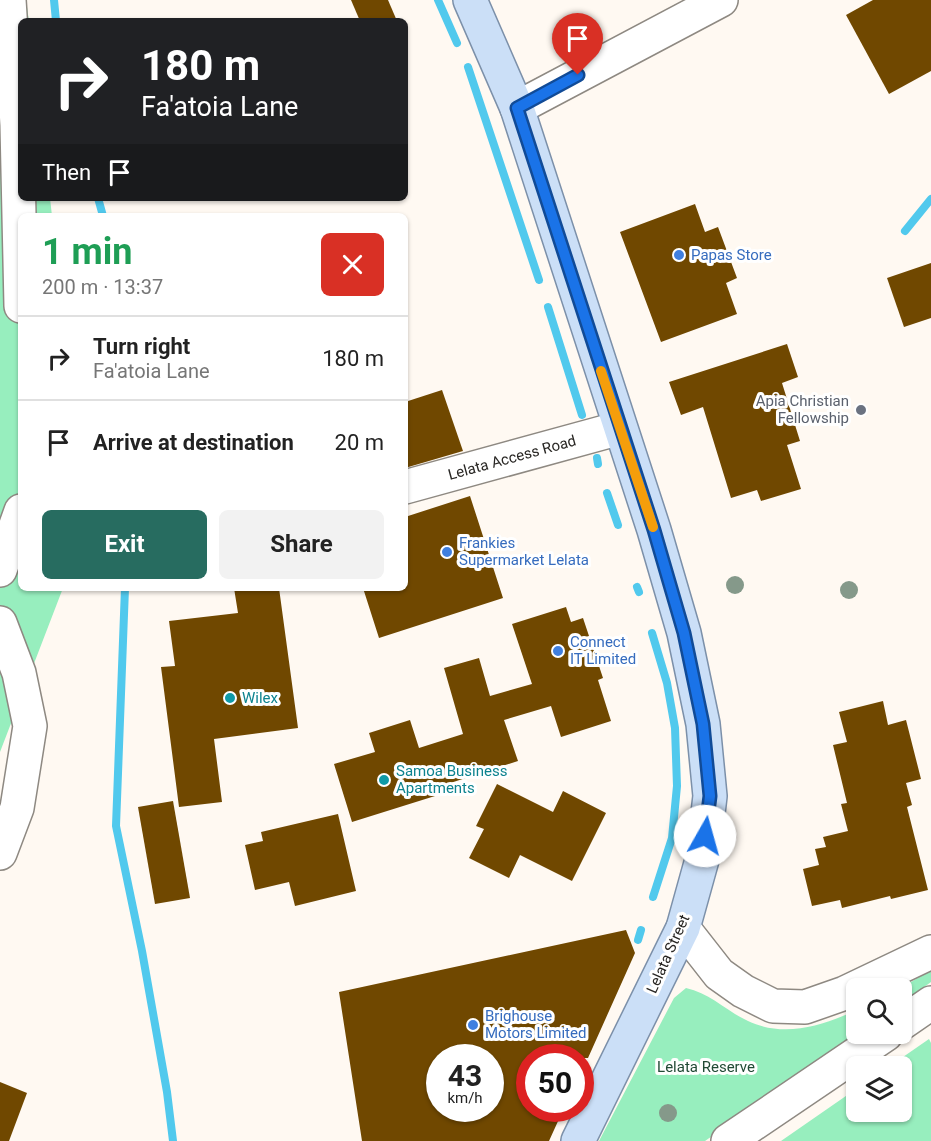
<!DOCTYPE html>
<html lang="en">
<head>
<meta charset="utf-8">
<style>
	:root { --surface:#fff; --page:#f2f2f2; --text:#222; --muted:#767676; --line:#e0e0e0; --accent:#276c60 }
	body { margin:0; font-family:Roboto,sans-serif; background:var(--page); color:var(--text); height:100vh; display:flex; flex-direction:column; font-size:22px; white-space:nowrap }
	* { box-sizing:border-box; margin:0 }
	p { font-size:20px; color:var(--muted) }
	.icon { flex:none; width:33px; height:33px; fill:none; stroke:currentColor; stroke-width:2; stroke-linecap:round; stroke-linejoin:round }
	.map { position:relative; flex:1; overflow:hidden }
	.panel { position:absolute; left:18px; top:213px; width:390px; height:378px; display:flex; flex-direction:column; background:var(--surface); border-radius:9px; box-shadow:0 2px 4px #0004 }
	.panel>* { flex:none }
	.top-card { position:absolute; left:18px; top:18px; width:390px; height:183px; border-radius:9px; box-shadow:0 2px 4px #0004; background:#202124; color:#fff; overflow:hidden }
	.tools { position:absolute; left:846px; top:978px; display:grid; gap:12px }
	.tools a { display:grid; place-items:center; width:66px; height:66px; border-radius:9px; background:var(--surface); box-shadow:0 2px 4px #0004; font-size:30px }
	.speed { position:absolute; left:426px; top:1044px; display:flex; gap:12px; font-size:30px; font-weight:700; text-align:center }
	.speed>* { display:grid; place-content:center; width:78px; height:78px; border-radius:50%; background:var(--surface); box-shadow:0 2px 4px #0004; line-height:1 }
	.speed small { font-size:15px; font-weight:400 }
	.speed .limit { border:9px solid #d22; background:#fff; color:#111 }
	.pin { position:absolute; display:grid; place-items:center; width:51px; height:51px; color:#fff; margin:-62px -26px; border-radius:50% 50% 50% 0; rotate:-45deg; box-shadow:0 0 6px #0007 }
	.pin .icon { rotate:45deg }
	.me { position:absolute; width:66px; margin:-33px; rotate:7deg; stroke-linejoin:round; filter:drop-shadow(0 0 4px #0008) }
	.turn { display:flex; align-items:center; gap:21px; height:126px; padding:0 24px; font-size:27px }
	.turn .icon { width:78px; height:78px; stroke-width:2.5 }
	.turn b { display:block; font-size:42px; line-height:51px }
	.then { display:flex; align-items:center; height:57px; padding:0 24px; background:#0003; gap:12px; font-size:22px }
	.round { display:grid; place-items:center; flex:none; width:63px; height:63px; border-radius:9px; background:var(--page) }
	.overview { display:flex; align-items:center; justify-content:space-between; height:102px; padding:0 24px }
	h1 { font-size:36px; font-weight:700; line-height:45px; color:#1e9e55 }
	.button { display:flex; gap:12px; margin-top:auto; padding:12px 24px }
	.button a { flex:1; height:69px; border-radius:9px; background:var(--accent); color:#fff; font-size:24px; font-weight:700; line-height:69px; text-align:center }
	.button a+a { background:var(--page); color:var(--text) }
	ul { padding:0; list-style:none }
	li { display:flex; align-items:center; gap:18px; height:84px; padding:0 24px; border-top:2px solid var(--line) }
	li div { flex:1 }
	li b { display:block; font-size:22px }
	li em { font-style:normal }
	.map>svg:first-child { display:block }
	.green { fill:#97eebe }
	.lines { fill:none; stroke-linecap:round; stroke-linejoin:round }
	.stream { stroke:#51c9ed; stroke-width:8 }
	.building { fill:#704800; fill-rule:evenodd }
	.minor-casing { stroke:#8e8982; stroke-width:36 }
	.major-casing { stroke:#7c90a9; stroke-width:36 }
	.minor { stroke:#fff; stroke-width:33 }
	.major { stroke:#cbdff7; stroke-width:33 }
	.tree { fill:#85998a }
	.route-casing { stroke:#114b97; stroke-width:15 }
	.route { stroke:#1a73e8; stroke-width:10 }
	.slow { stroke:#f59e0b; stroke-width:10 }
	.shop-dot { fill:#3f7fe0; stroke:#fff; stroke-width:2 }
	.worship-dot { fill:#6b7280; stroke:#fff; stroke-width:2 }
	.culture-dot { fill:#0f9aa8; stroke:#fff; stroke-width:2 }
	.labels { text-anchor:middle; stroke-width:6; stroke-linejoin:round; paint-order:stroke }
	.shop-label { font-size:15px; fill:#366cbe; stroke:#fff; text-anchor:start }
	.worship-label { font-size:15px; fill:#5b616d; stroke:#fff; text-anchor:end }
	.street-label { font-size:15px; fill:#282623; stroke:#fff }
	.culture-label { font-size:15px; fill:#0d838f; stroke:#fff; text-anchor:start }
	.park-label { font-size:15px; fill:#214a35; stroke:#fff }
</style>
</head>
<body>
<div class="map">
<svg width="931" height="1141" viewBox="0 0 931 1141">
	<rect width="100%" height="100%" fill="#fff9f2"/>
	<g class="green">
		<polygon points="0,0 26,0 29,21 21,21 21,198 50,198 52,216 21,216 21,588 63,588 0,752"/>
		<polygon points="931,970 931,982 902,1003 901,988"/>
		<path d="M686,988C710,993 726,1011 748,1021C784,1038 823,1026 856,1010V1034H858L705,1141H599L674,998Z"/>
		<polygon points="929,1039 931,1043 931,1141 781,1141 856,1089 856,1112 902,1112 902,1066 890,1066"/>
	</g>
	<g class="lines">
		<g class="stream">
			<polyline points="54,0 56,21"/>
			<polyline points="438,0 457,43"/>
			<polyline points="468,67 539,280"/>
			<polyline points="98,198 103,216"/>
			<polyline points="905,231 931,199"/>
			<polyline points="548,307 582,415"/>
			<polyline points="597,458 598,464"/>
			<polyline points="607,493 618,525"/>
			<polyline points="637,587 639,592"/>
			<polyline points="125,588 116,826 142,951 167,1092 173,1141"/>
			<polyline points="652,633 667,683 675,728 677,786 672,838 653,897"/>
			<polyline points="638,940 641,930"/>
		</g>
	</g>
	<g class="building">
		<polygon points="351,0 388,0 397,21 360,21"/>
		<polygon points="873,0 931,0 931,71 889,94 846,15"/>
		<polygon points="695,204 705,232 718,227 737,278 726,283 737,314 661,342 620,232"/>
		<polygon points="931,263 931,318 904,327 887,278"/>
		<polygon points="787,344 798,377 782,383 800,441 787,445 801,489 761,501 757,490 731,498 703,407 681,415 669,382"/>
		<polygon points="442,390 463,451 405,468 405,402"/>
		<polygon points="470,496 503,598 379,638 363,588 405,588 405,517"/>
		<polygon points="234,588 279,588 298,728 214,739 222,802 179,807 161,667 175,666 169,621 238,613"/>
		<polygon points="566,607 571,622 583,618 603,678 598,680 611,721 561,737 551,706 504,720 518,761 432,789 435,796 352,822 334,764 375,752 369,733 410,720 419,748 463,734 444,668 479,658 490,696 532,684 512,624"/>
		<polygon points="883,701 888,725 906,720 921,779 906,783 912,805 907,807 928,890 891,899 890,896 842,908 840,900 812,906 803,869 819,865 815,849 826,847 823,837 848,831 841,804 847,803 833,745 847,742 839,712"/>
		<polygon points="497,784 553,812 563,791 606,813 572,881 520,855 509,878 469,858 484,829 476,826"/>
		<polygon points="173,801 190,898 155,904 138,807"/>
		<polygon points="338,814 356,891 295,906 289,882 255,890 245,845 263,841 261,832"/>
		<path d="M626,930L635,953L588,1058H530V1108H564L549,1141H362L339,992ZM440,1058H490V1108H440Z"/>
		<polygon points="0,1082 27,1093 9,1141 0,1141"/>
	</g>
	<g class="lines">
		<g class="minor-casing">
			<g id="minor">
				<polyline points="9,0 17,125 21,306"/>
				<polyline points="517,108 721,0"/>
				<path id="s1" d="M405,487L620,428"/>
				<polyline points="0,570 21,511"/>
				<polyline points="0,623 19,673 30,726 17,808 0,853"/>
				<polyline points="683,928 719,974 743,991 773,1006 805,1007 845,993 931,952"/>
				<polyline points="902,1023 931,1003"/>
				<polyline points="728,1141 886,1034"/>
			</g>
		</g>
		<g class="major-casing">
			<polyline id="major" points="470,0 517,108 654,530 684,633 703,724 710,796 703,856 683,928 578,1141"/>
		</g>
		<use href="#minor" class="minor"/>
		<use href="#major" class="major"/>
	</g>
	<g class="tree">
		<circle cx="735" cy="585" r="9"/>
		<circle cx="849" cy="590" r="9"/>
		<circle cx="668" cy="1113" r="9"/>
	</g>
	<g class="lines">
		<g class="route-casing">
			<polyline id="route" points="578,75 517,108 654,530 684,633 703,724 710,796 705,836"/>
		</g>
		<use href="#route" class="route"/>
		<polyline class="slow" points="601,371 653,527"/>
	</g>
	<g class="shop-dot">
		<circle cx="679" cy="255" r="6"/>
		<circle cx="447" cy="552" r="6"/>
		<circle cx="558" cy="651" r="6"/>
		<circle cx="473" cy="1025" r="6"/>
	</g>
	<circle class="worship-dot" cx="861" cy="410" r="6"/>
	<g class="culture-dot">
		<circle cx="230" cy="698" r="6"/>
		<circle cx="384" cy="780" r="6"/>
	</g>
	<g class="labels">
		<g class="shop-label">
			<text x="691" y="260">Papas Store</text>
			<text x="459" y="548">Frankies<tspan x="459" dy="17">Supermarket Lelata</tspan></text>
			<text x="570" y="647">Connect<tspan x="570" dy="17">IT Limited</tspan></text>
			<text x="485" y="1021">Brighouse<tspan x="485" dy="17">Motors Limited</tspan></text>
		</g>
		<g class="worship-label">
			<text x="849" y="406">Apia Christian<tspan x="849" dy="17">Fellowship</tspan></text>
		</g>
		<g class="street-label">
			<text dy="5" stroke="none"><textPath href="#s1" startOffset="111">Lelata Access Road</textPath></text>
			<text transform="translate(668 954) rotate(-66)" y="5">Lelata Street</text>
		</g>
		<g class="culture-label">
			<text x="242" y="703">Wilex</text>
			<text x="396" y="776">Samoa Business<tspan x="396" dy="17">Apartments</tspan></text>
		</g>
		<g class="park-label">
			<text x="706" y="1072">Lelata Reserve</text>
		</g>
	</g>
</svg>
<div class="tools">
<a><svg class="icon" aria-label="search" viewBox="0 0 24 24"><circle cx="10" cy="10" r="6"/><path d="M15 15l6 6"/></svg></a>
<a><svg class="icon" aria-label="layers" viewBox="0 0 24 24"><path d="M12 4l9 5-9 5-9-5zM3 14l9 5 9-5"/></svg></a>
</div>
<div class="speed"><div>43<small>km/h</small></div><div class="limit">50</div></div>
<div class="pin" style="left:578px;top:75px;background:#d93025"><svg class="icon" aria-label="arrive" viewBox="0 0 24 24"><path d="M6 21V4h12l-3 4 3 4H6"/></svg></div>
<svg class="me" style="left:705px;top:836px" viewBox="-20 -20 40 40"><circle r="19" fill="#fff"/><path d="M0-13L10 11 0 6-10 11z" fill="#1a73e8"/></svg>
<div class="top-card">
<div class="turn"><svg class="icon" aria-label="right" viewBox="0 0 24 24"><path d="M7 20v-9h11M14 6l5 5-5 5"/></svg><div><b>180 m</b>Fa'atoia Lane</div></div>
<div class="then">Then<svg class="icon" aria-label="arrive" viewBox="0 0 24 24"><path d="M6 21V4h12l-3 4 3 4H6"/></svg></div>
</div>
<section class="panel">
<div class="overview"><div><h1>1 min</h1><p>200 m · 13:37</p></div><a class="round" style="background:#d93025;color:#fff"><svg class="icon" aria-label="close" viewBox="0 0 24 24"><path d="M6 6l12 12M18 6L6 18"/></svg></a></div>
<ul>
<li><svg class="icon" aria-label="right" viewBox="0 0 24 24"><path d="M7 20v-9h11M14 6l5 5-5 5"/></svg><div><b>Turn right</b><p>Fa'atoia Lane</p></div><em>180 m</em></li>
<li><svg class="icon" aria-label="arrive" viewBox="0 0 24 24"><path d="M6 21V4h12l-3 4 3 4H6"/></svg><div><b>Arrive at destination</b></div><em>20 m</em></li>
</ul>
<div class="button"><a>Exit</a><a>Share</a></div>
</section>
</div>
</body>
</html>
